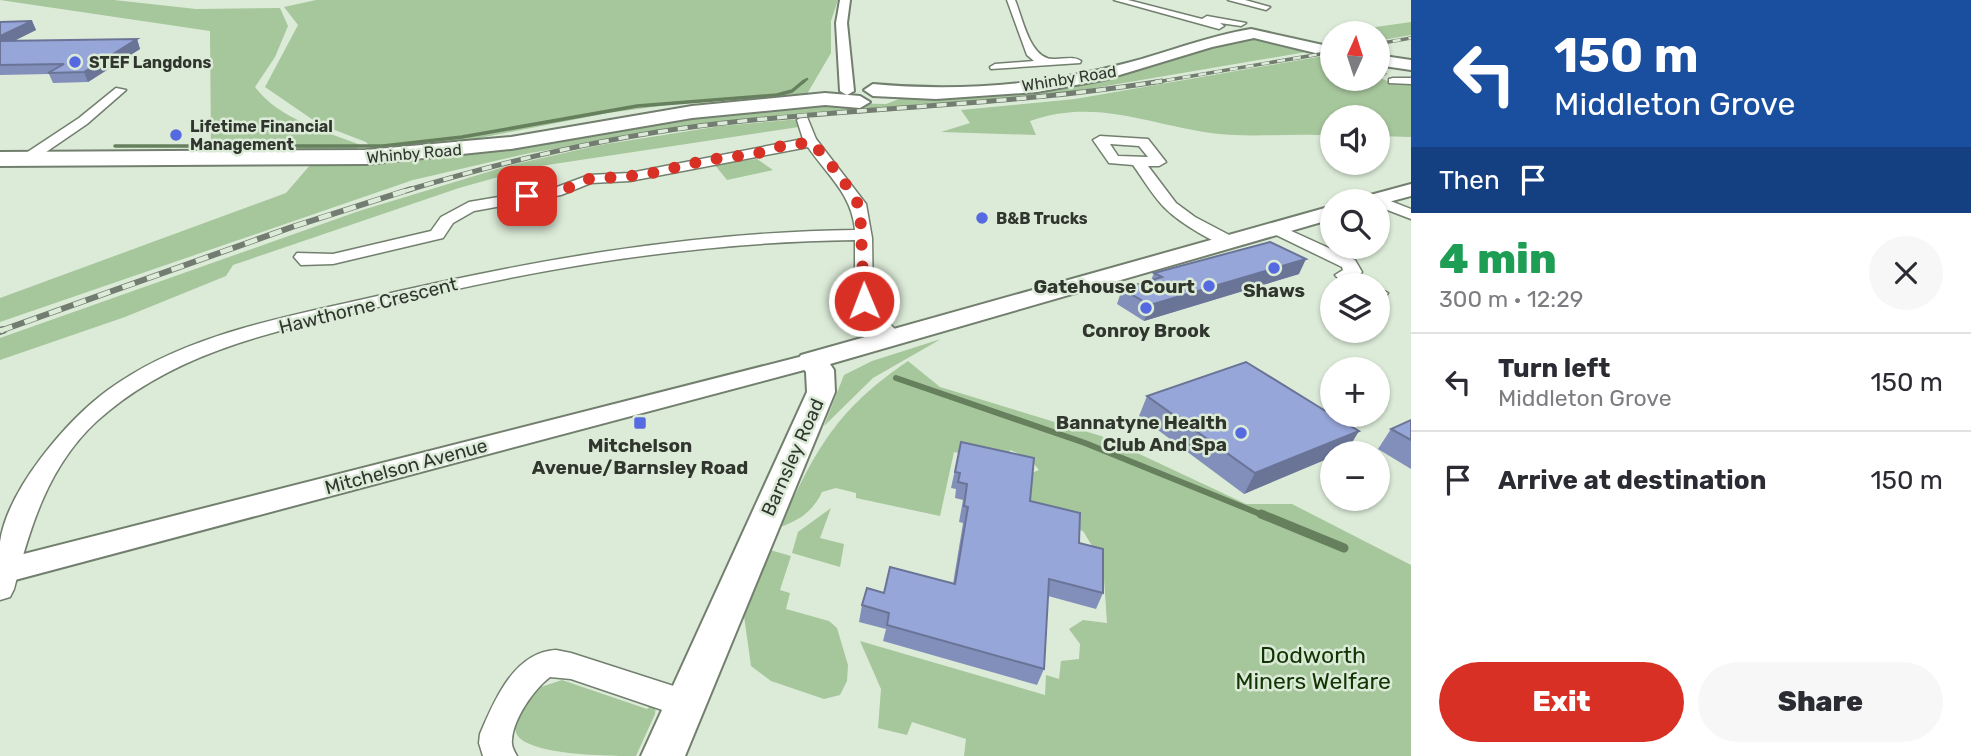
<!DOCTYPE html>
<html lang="en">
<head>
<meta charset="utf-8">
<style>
	:root { --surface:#fff; --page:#f7f7f7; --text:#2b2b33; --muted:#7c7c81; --line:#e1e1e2; --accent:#d93025 }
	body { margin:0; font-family:Rubik,sans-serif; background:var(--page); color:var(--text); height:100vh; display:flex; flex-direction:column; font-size:26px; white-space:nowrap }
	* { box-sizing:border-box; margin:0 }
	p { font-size:23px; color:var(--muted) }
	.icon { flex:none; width:38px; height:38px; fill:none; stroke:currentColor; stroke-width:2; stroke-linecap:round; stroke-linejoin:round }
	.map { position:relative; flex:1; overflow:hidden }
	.side { display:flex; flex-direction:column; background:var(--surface); width:560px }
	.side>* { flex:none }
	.top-card { background:#1a4fa0; color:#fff; overflow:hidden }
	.needle { width:46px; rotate:3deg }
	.buttons { position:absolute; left:1320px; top:21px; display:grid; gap:14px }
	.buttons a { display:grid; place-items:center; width:70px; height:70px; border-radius:50%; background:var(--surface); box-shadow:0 2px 5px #0004; font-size:35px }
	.pin { position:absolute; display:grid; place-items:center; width:60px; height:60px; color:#fff; margin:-30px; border-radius:14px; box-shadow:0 4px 10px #0006 }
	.me { position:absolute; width:77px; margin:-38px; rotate:359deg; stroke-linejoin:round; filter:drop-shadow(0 0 5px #0008) }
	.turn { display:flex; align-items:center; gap:24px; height:147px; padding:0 28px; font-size:32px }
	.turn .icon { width:91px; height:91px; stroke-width:2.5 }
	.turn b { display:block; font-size:49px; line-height:60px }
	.then { display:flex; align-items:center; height:66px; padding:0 28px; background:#0003; gap:14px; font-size:26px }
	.round { display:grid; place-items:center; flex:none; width:74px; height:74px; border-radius:37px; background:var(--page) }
	.overview { display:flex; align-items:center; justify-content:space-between; height:119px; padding:0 28px }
	h1 { font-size:42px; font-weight:800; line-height:52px; color:#1e9e55 }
	.cta { display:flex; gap:14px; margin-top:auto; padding:14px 28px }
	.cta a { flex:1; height:80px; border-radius:42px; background:var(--accent); color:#fff; font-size:28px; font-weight:800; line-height:80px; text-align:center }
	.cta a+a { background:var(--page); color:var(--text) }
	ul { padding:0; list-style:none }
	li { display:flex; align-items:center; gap:21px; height:98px; padding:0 28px; border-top:2px solid var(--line) }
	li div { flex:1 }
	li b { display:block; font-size:26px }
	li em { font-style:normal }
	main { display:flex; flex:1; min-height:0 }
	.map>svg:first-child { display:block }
	.green { fill:#a6c69c }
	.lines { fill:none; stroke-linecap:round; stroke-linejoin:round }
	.stream-far3 { stroke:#66805e; stroke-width:2.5 }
	.stream-far2 { stroke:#66805e; stroke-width:3.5 }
	.stream-far1 { stroke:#66805e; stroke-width:6 }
	.stream { stroke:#66805e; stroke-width:9 }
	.minor-casing { stroke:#727f6e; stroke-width:3 }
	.tertiary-casing { stroke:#727f6e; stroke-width:4 }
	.secondary-casing { stroke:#727f6e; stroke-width:4 }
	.trunk-casing { stroke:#727f6e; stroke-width:4 }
	.minor { fill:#fff; fill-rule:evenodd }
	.tertiary { fill:#fff; fill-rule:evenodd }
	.secondary { fill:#fff; fill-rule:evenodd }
	.trunk { fill:#fff; fill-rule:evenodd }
	.rail-far3-casing { stroke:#737c70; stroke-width:3.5 }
	.rail-far2-casing { stroke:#737c70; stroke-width:5 }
	.rail-far1-casing { stroke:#737c70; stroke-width:6 }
	.rail-casing { stroke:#737c70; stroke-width:8 }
	.rail-far3 { stroke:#dcebd8; stroke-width:2.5; stroke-dasharray:8; stroke-linecap:butt }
	.rail-far2 { stroke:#dcebd8; stroke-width:3.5; stroke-dasharray:10; stroke-linecap:butt }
	.rail-far1 { stroke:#dcebd8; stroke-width:4.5; stroke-dasharray:13; stroke-linecap:butt }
	.rail { stroke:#dcebd8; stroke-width:5; stroke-dasharray:17; stroke-linecap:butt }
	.wall { fill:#828fba }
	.shaded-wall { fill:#6a7497 }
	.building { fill:#97a6d8; stroke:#6a7497; stroke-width:2 }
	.route { stroke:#d93025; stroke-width:12; stroke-dasharray:0 21.6 }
	.poi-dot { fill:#556ae0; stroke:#dcebd8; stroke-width:2.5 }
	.labels { text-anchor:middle; stroke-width:5; stroke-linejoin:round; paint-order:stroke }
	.far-poi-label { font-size:16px; font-weight:bold; fill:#30352e; stroke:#dcebd8; text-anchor:start }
	.far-street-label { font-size:16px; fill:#30352e; stroke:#dcebd8 }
	.poi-label { font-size:19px; font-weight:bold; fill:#30352e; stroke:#dcebd8 }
	.street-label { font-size:19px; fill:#30352e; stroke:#dcebd8 }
	.near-park-label { font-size:23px; fill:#113403; stroke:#dcebd8 }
</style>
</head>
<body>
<main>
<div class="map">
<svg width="1411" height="756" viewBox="0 0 1411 756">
	<rect width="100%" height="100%" fill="#dcebd8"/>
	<g class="green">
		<path d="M0,0H114L196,9L280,8L288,26L275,57L255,87C278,118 323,131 358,144L356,152L211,150L210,31Z"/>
		<polygon points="316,0 838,0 831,21 831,53 807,94 675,104 608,113 469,140 374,151 366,142 319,124 265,87 298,25 284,7"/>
		<polygon points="1411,22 1411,35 1377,41 1377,33 1333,33"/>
		<polygon points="1250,38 1312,51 1065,93 717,122 530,153 413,180 0,322 0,298 286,193 311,164 405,160 474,153 636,123 839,103 886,104 899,99 1013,91 1106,78"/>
		<path d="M1329,55L1332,56V79H1377V68L1388,74L1380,78L1395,84H1411V137L1377,136V117H1332V135H1316C1280,134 1240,138 1204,132C1142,122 1093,99 1030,121L1036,135L941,132L970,123L961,110L1075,99Z"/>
		<polygon points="800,119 803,126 799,127 534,167 459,188 233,265 226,276 125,317 0,360 0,338 359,211 511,165 600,145 721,126"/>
		<polygon points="757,159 773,170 727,180 714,164"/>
		<polygon points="941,339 873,378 824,426 844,375 872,361"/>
		<path d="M908,361L940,387L1101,436L1246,504H1292L1411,565V756H964L966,739L912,722L907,735L878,728L881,689L860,641L1045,695L1046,675L1059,679L1061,661L1079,659L1080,644L1069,629L1083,620L1107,623L1103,564L1083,531L1025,517L1029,474L1039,470L1029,458L1010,450L1006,464L954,452L940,516L856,498V493L836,488L822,492C814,510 799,521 780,527C816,449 836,410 908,361Z"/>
		<polygon points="831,508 820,538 844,544 840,567 792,553 798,532"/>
		<polygon points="770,550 791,556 780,590 790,593 786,609 829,621 837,628 848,665 847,681 840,695 824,699 771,681 751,666 744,616"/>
		<path d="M562,680L647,709L653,703L656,705L655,714L636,756C612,756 508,756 516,726C518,714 532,699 538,688Z"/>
	</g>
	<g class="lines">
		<polyline class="stream-far3" points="802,83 807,79"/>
		<polyline class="stream-far2" points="115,146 383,146 462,137 637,106 777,95 792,91 804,81"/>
		<polyline class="stream-far1" points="896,378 1085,443 1265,516"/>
		<polyline class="stream" points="1261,514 1344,548"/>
		<g class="minor-casing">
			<g id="minor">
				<path d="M1007,0H1015C1023,19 1030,61 1055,59C1064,59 1074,56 1081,61L1080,63L991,69L990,67L995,64L1034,61L1027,55Z"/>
				<polygon points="1114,0 1128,0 1202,19 1207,16 1246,23 1241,26 1220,23 1224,26 1219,29"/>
				<polygon points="1228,0 1245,0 1270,7 1266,10"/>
				<polygon points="1393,78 1411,78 1411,84 1389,83 1389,79"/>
				<polygon points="116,88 126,90 87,124 33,161 23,161 23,155 79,118"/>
				<path d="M803,116L807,117L816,139L866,204L872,238L873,301L878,311L904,339L901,343H887L862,317L855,301V240C692,242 533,269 374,308C276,331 174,351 97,421C48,466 30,527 14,589L10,597L0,600C0,581 0,561 0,542C7,490 67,420 108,390C180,337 275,319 360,300C524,262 686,232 855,230C852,194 827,175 808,147L630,181L591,183L561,195L474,211L453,223L443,238L333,264L301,265L294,257L297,253L333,254L431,231L441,217L469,202L557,187L589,175L630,173L803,139L797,120Z"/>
				<path d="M1100,136L1148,139L1166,162L1159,166H1148L1176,203L1195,217L1235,238L1237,242L1235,246C1220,249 1178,221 1167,210C1154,198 1144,180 1133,165L1109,163L1093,140ZM1110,144L1139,146L1148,157L1118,156Z"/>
				<polygon points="1375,195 1411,209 1411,219 1377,206 1377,201 1368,201 1370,197"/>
				<path d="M1276,224L1355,260L1362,272L1359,276L1372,285C1358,286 1345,287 1335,275L1343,270L1342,267L1270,232L1268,229L1270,226Z"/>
				<polygon points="1377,287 1388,293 1385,297 1377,298"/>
				<path d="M556,650L571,653L686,690L697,694L702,704L697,714L686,718L571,679L550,677C534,689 513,719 512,740C511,746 514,751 517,756H483L479,743L480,734C494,701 514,652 556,650Z"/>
			</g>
		</g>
		<g class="tertiary-casing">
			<g id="tertiary">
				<polygon points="840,0 850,0 847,23 854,91 847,95 840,91 836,23"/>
				<polygon points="811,354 819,356 823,361 819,366 0,584 0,560"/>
			</g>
		</g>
		<g class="secondary-casing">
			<g id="secondary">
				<polygon points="1411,184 1411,196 1377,205 1377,201 1360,201 1363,197"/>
				<polygon points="1332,206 1332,219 830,364 834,370 835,392 685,756 641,756 807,392 806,372 797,361 801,355"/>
			</g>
		</g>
		<g class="trunk-casing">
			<g id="trunk">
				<path d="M1251,29L1332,47V57L1254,38L1212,47L1103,80L1037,92L936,99L873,96L864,90L873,84C958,92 1045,85 1127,63C1169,52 1208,36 1251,29Z"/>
				<polygon points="1377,55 1411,60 1411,70 1377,65"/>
				<polygon points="825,93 860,96 870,102 860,108 825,105 692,118 511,149 366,164 0,166 0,152 366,150 511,137 692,106"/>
			</g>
		</g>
		<use href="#minor" class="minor"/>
		<use href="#tertiary" class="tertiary"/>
		<use href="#secondary" class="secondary"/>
		<use href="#trunk" class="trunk"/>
		<g class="rail-far3-casing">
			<g id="rail-far3">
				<polyline points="1377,44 1411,38"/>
				<polyline points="1151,83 1332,52"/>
			</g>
		</g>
		<g class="rail-far2-casing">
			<path id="rail-far2" d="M405,191C501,162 599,139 699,126C853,107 1009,106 1162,81"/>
		</g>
		<g class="rail-far1-casing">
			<polyline id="rail-far1" points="0,331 292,227 411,189"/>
		</g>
		<g class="rail-casing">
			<polyline id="rail" points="0,331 3,330"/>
		</g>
		<use href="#rail-far3" class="rail-far3"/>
		<use href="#rail-far2" class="rail-far2"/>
		<use href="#rail-far1" class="rail-far1"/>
		<use href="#rail" class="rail"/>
	</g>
	<g class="wall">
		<polygon points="32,21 36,30 13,41 137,39 140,49 88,82 53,83 49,74 0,75 0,22"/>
		<polygon points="1154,273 1299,274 1144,321 1117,304 1122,289 1151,280"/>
		<polygon points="1147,396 1347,451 1341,453 1332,453 1244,494 1139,416"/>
		<polygon points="1411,420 1411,469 1378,449 1391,429"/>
		<polygon points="961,442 1079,543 1103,593 1096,609 1048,596 1044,669 1037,685 883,641 886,629 859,622 862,605 884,593 953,584 963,523 959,522 963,500 955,498 956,489 951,488"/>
	</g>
	<g class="shaded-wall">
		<polygon points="32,21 36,30 0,48 0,36"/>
		<polygon points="137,39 140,49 88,82 84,72"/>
		<polygon points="1306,259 1299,274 1144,321 1150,305"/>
		<polygon points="1359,431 1347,451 1341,453 1332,453 1332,457 1244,494 1255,473"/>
	</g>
	<g class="building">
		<polygon points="32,21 0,36 0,22"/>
		<polygon points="137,39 84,72 48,73 64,64 0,65 0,41"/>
		<polygon points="1270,242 1306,259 1150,305 1122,289 1162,277 1154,273"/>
		<polygon points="1246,362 1332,415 1359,431 1255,473 1147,396"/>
		<polygon points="1411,420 1411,440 1391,429"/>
		<polygon points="961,442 1034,458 1030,501 1080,513 1079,543 1103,549 1103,593 1049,579 1044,669 887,625 889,613 862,605 867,588 884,593 890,567 955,584 968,507 964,506 967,484 958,482 960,473 955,472"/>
	</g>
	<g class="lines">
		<polyline class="route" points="527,196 561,191 589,179 644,175 707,160 755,154 782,146 812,142 841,177 860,207 864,301"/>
	</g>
	<g class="poi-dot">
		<circle cx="75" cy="62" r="7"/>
		<circle cx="176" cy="135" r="7"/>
		<circle cx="982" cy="218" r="7"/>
		<circle cx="1274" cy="268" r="7"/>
		<circle cx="1209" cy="286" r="7"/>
		<circle cx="1146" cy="308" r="7"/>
		<rect x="633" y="416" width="14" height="14" rx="3.5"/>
		<circle cx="1241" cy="433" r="7"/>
	</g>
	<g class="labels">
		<g class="far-poi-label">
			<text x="89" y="68">STEF Langdons</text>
			<text x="190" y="132">Lifetime Financial<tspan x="190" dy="18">Management</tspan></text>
			<text x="996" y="224">B&amp;B Trucks</text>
		</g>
		<g class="far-street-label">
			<text transform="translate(1069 78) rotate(-9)" y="6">Whinby Road</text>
			<text transform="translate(414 153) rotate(-5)" y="6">Whinby Road</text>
		</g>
		<g class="poi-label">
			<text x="1195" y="293" text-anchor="end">Gatehouse Court</text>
			<text x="1274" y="297">Shaws</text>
			<text x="1146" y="337">Conroy Brook</text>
			<text x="1227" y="429" text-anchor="end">Bannatyne Health<tspan x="1227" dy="22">Club And Spa</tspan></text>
			<text x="640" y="452">Mitchelson<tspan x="640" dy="22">Avenue/Barnsley Road</tspan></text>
		</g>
		<g class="street-label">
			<text transform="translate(368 305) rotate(-14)" y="7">Hawthorne Crescent</text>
			<text transform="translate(792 457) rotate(-66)" y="7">Barnsley Road</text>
			<text transform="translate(406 466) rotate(-15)" y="7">Mitchelson Avenue</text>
		</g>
		<g class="near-park-label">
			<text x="1313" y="663">Dodworth<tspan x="1313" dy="26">Miners Welfare</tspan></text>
		</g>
	</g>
</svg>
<div class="buttons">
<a><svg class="needle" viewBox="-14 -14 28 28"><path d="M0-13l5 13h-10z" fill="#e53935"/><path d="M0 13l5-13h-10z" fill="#7c7c81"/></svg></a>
<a><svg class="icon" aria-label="sound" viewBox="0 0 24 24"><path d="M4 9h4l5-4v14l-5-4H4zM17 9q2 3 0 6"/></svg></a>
<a><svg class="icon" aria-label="search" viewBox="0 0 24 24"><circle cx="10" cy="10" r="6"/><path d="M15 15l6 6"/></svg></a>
<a><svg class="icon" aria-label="layers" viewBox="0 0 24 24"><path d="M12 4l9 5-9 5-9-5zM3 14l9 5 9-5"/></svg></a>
<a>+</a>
<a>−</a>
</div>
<div class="pin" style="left:527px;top:196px;background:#d93025"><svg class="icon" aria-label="arrive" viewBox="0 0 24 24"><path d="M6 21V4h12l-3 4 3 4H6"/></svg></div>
<svg class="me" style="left:864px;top:301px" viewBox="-20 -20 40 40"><circle r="17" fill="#d93025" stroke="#fff" stroke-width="3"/><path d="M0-11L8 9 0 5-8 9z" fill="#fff"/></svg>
</div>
<section class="side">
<div class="top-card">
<div class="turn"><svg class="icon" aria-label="left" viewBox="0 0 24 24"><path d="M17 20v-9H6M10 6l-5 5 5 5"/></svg><div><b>150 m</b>Middleton Grove</div></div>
<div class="then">Then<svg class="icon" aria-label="arrive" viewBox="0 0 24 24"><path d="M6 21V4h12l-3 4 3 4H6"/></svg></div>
</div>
<div class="overview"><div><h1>4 min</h1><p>300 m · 12:29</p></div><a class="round"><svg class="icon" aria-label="close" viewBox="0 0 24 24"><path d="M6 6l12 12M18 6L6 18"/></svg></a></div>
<ul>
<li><svg class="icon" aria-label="left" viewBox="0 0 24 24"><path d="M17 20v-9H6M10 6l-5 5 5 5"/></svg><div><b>Turn left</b><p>Middleton Grove</p></div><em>150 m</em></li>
<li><svg class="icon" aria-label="arrive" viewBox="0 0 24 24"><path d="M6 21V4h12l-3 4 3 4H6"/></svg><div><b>Arrive at destination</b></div><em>150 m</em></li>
</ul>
<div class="cta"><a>Exit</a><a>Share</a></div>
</section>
</main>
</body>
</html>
